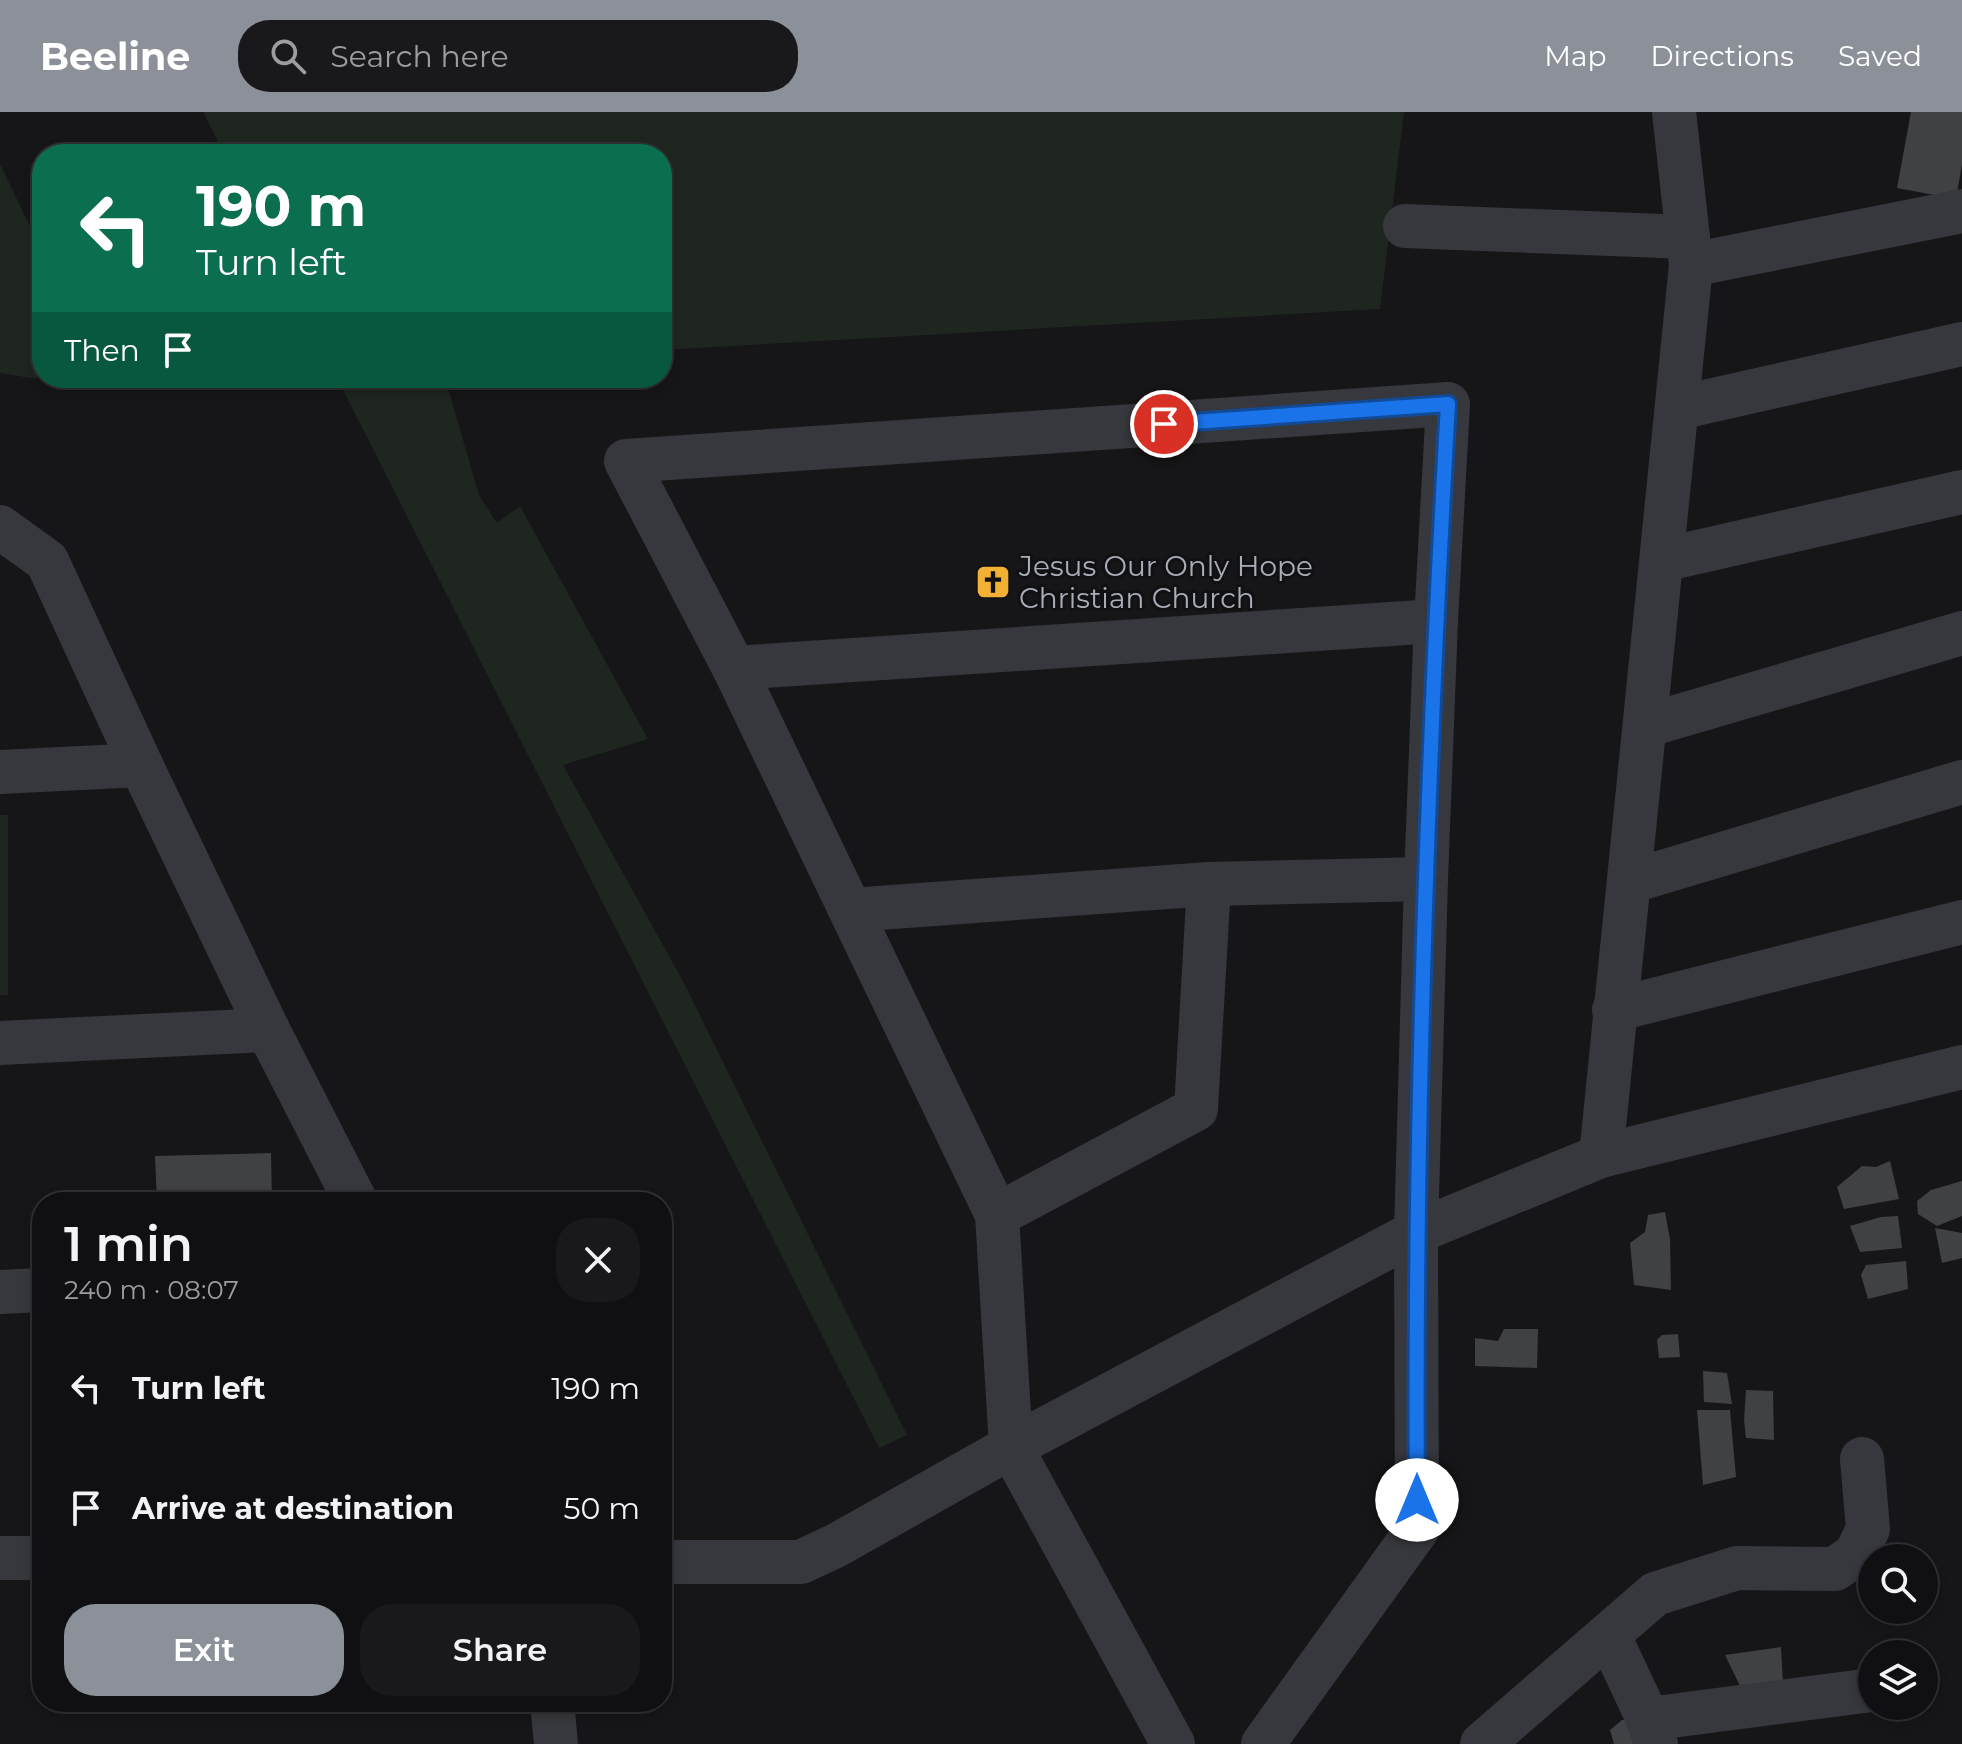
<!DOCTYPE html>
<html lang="en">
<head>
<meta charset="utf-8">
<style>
	:root { --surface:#101012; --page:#19191b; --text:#f1f3f6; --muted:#9c9d9f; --line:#303032; --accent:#8c9099 }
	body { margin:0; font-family:Montserrat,sans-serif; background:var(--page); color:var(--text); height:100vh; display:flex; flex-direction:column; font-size:30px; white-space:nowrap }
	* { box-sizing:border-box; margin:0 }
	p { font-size:26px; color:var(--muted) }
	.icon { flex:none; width:44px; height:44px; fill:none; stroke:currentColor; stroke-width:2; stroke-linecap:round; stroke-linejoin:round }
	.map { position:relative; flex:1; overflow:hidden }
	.sheet { position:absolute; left:32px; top:1080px; width:640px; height:520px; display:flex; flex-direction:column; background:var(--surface); border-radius:32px; box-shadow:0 4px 12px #0003,0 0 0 2px var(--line) }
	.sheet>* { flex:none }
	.top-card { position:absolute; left:32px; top:32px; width:640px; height:244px; border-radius:32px; box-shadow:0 4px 12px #0003,0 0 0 2px var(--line); background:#0b6e4f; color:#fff; overflow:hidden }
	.tools { position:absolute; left:1858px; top:1432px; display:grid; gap:16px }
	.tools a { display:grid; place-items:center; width:80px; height:80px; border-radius:50%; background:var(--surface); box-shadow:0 4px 12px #0003,0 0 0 2px var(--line); font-size:40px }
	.pin { position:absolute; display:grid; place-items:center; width:68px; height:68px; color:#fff; margin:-34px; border:4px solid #fff; border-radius:50%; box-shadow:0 2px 8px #0007 }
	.me { position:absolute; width:88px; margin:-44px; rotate:0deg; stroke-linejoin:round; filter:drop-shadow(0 0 6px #0008) }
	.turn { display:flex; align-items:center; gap:28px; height:168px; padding:0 32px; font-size:36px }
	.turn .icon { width:104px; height:104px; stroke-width:2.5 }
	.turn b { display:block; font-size:56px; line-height:68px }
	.then { display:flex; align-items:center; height:76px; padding:0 32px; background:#0003; gap:16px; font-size:30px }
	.round { display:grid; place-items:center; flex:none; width:84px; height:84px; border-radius:32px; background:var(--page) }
	.headline { display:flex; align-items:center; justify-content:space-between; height:136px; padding:0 32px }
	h1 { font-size:48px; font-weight:600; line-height:60px }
	.action { display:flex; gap:16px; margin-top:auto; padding:16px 32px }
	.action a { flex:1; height:92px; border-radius:32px; background:var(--accent); color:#fff; font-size:32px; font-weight:600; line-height:92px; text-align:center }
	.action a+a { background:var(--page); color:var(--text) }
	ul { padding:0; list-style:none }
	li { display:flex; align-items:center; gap:24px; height:120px; padding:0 32px }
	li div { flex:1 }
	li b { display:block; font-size:30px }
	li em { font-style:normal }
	header { display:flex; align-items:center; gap:48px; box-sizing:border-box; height:112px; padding:0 40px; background:var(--accent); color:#fff }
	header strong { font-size:38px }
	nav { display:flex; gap:44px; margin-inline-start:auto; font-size:28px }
	.search { width:560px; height:72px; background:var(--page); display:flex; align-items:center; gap:20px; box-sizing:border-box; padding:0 28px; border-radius:32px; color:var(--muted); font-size:30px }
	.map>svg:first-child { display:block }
	.green { fill:#1e261f }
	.building { fill:#404145 }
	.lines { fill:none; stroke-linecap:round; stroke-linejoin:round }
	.minor { stroke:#37383d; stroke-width:44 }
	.route-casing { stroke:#114b97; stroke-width:20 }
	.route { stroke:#1a73e8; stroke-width:14 }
	.labels { text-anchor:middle; stroke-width:6; stroke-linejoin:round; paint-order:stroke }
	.poi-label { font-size:28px; fill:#a8adb8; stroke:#111113; text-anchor:start }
</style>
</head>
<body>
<header>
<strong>Beeline</strong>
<div class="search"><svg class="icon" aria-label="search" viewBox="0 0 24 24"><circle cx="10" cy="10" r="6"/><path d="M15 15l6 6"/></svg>Search here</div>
<nav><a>Map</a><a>Directions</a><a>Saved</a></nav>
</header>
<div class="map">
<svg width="1962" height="1632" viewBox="0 0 1962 1632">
	<rect width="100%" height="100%" fill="#161618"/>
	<g class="green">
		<polygon points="203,0 1404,0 1380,197 662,238 662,42 224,42"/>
		<polygon points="0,52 42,139 42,243 39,244 37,267 0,261"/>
		<polygon points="337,266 445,266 479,383 497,411 520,394 648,627 563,653 684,871 907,1323 879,1336"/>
		<rect x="0" y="703" width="8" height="180"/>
	</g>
	<g class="building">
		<polygon points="1911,0 1962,0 1962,52 1956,87 1897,76"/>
		<polygon points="271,1041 272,1090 157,1090 155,1044"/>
		<polygon points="1890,1049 1899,1087 1844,1097 1837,1075 1862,1054 1876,1055"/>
		<polygon points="1962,1069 1962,1104 1937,1114 1918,1102 1917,1089 1931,1078"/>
		<polygon points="1665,1100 1670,1127 1671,1178 1634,1173 1630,1131 1645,1120 1648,1103"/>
		<polygon points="1898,1104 1902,1136 1860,1140 1850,1114 1881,1105"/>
		<polygon points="1935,1116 1962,1121 1962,1146 1942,1151"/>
		<polygon points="1906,1149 1908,1177 1868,1187 1861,1163 1866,1153"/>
		<polygon points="1504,1217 1538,1217 1537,1256 1475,1254 1475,1226 1498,1229"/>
		<polygon points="1678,1222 1680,1245 1659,1246 1657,1228 1662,1223"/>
		<polygon points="1703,1259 1727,1261 1732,1292 1704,1290"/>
		<polygon points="1746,1278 1773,1279 1774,1328 1746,1326 1744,1308"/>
		<polygon points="1697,1298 1730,1298 1736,1365 1703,1373"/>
		<polygon points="1781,1535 1783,1572 1741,1576 1725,1543"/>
		<polygon points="1622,1608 1640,1608 1648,1632 1614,1632 1610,1618"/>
	</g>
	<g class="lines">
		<g class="minor">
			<polyline points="1405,114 1688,125"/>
			<polyline points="1691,153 1962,99"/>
			<polyline points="1678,296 1962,232"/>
			<polyline points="0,415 47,449 141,653 268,918 356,1090"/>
			<polyline points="1662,448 1962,380"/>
			<polyline points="734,556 1436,509"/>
			<polyline points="1645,614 1962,521"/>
			<polyline points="0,660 141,653"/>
			<polyline points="1629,770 1962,670"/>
			<polyline points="851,798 1209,772 1426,767"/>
			<polyline points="1614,898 1962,810"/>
			<polyline points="0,931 268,918"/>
			<polyline points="1601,1044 1691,153 1674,0"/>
			<polyline points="997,1103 1196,997 1209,772"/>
			<polyline points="0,1180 42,1178"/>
			<polyline points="0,1446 42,1446"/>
			<polyline points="662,1450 801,1450 837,1433 1011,1335 1416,1120 1601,1044 1962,955"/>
			<polyline points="1609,1524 1648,1607 1656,1632"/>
			<polyline points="552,1590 556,1632"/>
			<polyline points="1648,1607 1872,1578"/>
			<polyline points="1173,1632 1011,1335 997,1103 734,556 626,349 1448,292 1436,509 1426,767 1416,1120 1417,1418 1263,1632"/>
			<polyline points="1482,1632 1655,1482 1737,1456 1835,1457 1856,1442 1868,1417 1862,1347"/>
		</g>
	</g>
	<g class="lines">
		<g class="route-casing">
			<path id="route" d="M1164,312L1448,292C1427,657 1414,1022 1417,1388"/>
		</g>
		<use href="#route" class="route"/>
	</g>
	<defs>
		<g id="church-square" transform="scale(1.8)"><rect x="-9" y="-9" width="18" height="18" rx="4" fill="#f2b134" stroke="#111113"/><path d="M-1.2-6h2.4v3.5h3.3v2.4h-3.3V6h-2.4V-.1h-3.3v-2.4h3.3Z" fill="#111"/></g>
	</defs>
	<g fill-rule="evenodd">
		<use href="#church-square" x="993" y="470"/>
	</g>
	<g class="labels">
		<g class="poi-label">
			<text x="1019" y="464">Jesus Our Only Hope<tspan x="1019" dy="32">Christian Church</tspan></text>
		</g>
	</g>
</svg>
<div class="tools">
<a><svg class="icon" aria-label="search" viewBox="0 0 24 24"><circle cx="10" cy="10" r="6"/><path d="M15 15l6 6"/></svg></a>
<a><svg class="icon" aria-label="layers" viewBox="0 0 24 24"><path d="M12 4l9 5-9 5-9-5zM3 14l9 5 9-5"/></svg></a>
</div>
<div class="pin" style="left:1164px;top:312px;background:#d93025"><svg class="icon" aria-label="arrive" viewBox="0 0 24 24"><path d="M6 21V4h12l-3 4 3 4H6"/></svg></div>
<svg class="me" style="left:1417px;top:1388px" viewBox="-20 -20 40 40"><circle r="19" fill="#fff"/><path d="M0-13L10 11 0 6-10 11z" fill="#1a73e8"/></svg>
<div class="top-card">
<div class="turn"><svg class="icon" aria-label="left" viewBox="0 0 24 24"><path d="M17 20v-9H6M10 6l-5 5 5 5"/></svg><div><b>190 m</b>Turn left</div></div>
<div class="then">Then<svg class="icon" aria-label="arrive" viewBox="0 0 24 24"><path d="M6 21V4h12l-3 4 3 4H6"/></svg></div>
</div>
<section class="sheet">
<div class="headline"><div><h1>1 min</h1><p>240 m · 08:07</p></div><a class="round"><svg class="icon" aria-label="close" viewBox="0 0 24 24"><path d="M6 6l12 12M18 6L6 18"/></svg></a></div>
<ul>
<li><svg class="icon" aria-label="left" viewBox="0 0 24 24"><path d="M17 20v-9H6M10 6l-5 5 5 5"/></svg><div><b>Turn left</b></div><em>190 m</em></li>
<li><svg class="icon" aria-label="arrive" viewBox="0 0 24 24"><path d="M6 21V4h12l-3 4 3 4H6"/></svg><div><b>Arrive at destination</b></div><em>50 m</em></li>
</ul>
<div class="action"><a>Exit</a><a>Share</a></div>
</section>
</div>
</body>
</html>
